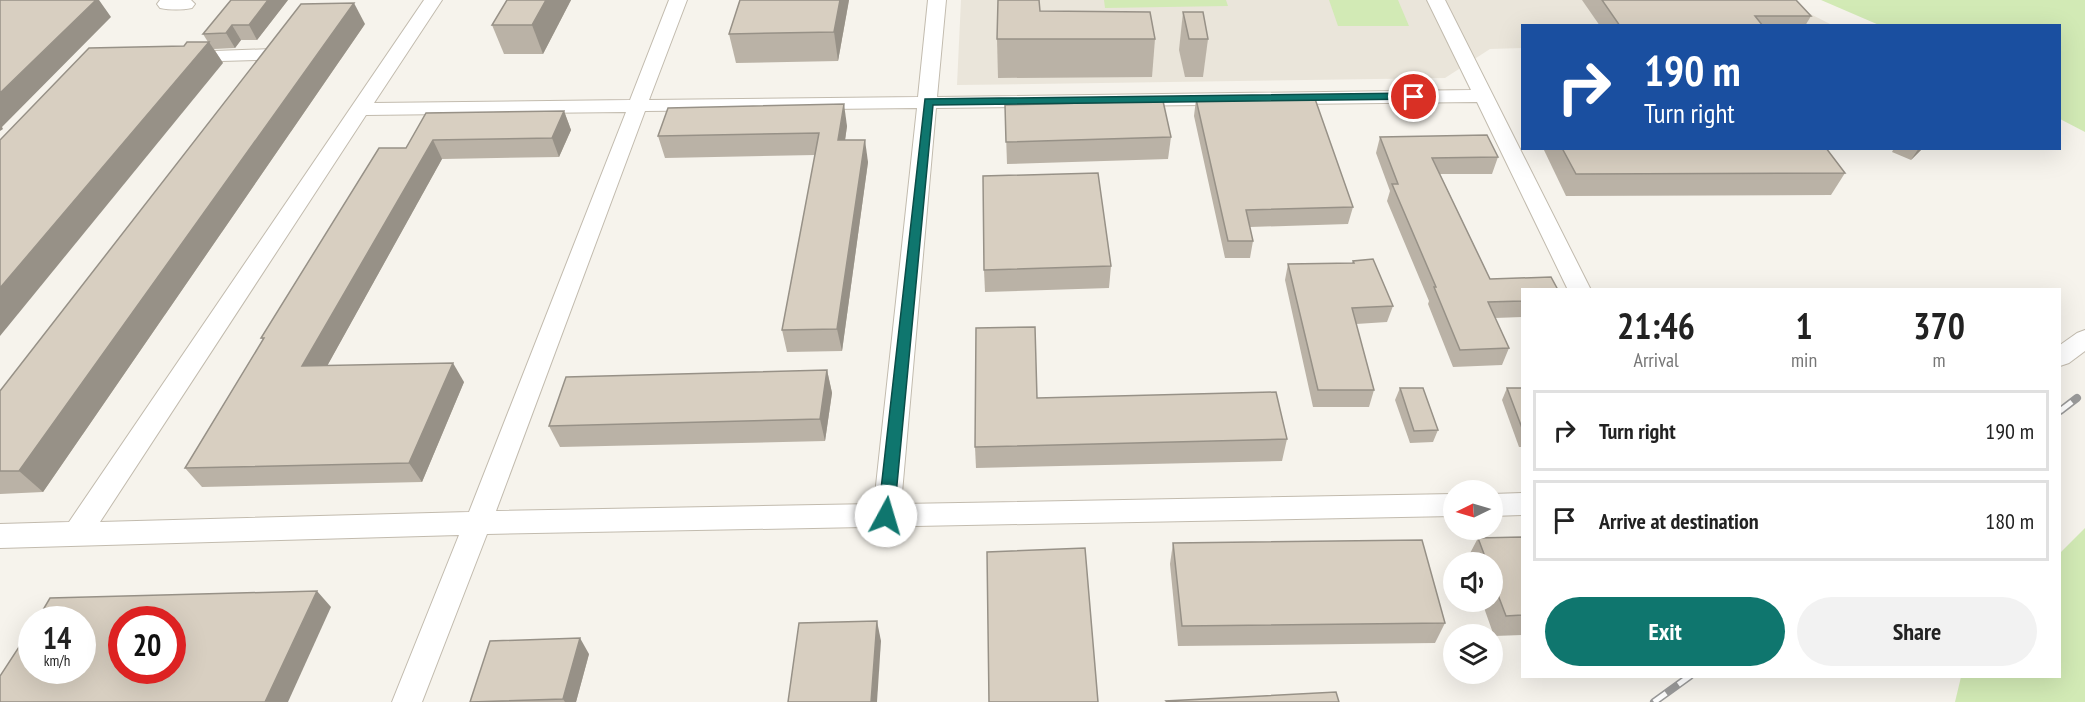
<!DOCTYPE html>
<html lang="en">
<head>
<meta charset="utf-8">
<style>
	:root { --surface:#fff; --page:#f2f2f2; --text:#222; --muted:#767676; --line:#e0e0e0; --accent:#0f766e }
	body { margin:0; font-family:"PT Sans Narrow",sans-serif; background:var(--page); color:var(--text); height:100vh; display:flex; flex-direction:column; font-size:22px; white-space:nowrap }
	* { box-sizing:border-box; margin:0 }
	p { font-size:20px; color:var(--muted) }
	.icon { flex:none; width:33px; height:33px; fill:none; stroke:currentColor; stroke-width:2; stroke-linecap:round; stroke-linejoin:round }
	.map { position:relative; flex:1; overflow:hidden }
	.side { position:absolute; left:1521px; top:288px; width:540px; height:390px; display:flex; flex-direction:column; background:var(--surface); border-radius:0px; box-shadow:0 6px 24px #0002 }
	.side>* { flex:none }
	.top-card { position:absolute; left:1521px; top:24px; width:540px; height:126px; border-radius:0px; box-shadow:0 6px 24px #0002; background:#1a4fa0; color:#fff; overflow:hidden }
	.needle { width:39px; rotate:265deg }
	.tools { position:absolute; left:1443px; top:480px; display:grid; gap:12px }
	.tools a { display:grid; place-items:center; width:60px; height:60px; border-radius:50%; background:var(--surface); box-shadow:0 6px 24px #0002; font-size:30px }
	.speed { position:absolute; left:18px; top:606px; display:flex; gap:12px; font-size:30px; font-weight:700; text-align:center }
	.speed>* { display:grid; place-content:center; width:78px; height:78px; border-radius:50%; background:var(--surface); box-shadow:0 6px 24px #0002; line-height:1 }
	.speed small { font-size:15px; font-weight:400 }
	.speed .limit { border:9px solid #d22; background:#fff; color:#111 }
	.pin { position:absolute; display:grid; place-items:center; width:51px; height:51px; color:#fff; margin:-26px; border:3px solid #fff; border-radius:50%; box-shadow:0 2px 6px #0007 }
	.me { position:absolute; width:66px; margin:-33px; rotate:6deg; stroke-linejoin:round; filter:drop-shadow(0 0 4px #0008) }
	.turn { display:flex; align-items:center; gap:21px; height:126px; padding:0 24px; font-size:27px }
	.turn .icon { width:78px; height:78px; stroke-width:2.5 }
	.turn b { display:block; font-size:42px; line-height:51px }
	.eta { display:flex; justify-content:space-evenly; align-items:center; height:102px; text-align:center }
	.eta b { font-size:36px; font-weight:700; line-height:42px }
	.button { display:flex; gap:12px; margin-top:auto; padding:12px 24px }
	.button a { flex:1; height:69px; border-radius:36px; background:var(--accent); color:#fff; font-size:24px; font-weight:700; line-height:69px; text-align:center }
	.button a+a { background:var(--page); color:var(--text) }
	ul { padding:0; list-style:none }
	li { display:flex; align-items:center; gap:18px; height:81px; margin:0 12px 9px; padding:0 12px; border:3px solid var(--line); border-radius:0px }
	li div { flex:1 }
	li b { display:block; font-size:22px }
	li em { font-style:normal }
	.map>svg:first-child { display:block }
	.residential { fill:#eae5da }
	.green { fill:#d2eab5 }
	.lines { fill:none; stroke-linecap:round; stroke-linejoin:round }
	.minor-casing { stroke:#c2bbae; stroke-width:2 }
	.minor { fill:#fff; fill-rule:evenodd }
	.rail-casing { stroke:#9a9a9a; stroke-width:8 }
	.rail { stroke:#fff; stroke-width:5; stroke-dasharray:15; stroke-linecap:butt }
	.wall { fill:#bab2a6 }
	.shaded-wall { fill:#979187 }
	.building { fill:#d8cfc1; stroke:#979187; stroke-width:1.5; fill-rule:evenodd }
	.route { fill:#0f766e; stroke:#0a4d48; stroke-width:1.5 }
</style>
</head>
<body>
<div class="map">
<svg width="2085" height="702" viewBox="0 0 2085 702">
	<rect width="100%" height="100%" fill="#f6f3ec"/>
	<polygon class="residential" points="961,0 1783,0 1832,25 1522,26 1522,48 1490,49 1445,78 957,85"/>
	<g class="green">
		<polygon points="1104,0 1226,0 1228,6 1105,8"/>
		<polygon points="1329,0 1398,0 1409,26 1338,26"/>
		<polygon points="1821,0 2085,0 2085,132 2060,119 2060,26 1879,25"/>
		<polygon points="2085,528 2085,702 1955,702 1961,677 2060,676 2060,553"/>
	</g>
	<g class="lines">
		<g class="minor-casing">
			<g id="minor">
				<path d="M160,0H191L195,4L192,8C182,10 170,10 160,8L157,4Z"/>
				<path d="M424,0H442L374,103L630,100L669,0H687L649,100L918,97L928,0H946L937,97L1471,90L1427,0H1445L1591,290H1568L1477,102L936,108L901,504L1454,494V516L487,534L422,702H392L459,535L0,548V524L69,522ZM917,108L874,504L496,511L645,111ZM626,112L469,512L100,522L366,115Z"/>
				<path d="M272,49L278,50L281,54C273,65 268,78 253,74L251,70L258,60L186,62L180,61L177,57L180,53L186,52Z"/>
				<polygon points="2085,330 2085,351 2069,363 2060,366 2060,345 2077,333"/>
				<polygon points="1522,493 1522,515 1492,516 1492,494"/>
			</g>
		</g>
		<use href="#minor" class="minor"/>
		<g class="rail-casing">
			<g id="rail">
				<polyline points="2060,411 2077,398"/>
				<polyline points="1654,702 1690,676"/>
			</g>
		</g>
		<use href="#rail" class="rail"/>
	</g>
	<g class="wall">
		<polygon points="288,0 257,40 241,40 235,48 214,49 223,63 184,46 208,42 203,34"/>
		<polygon points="507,0 571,0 543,54 504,54 492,25"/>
		<polygon points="740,0 849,0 838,61 736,63 729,34"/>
		<polygon points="1582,0 1796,0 1811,16 1805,26 1600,26"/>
		<polygon points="1040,11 1155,39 1152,77 998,78 997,39"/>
		<polygon points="1183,12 1208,39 1203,77 1185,77 1179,50"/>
		<polygon points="365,24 43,492 0,494 0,391"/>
		<polygon points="1196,99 1353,207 1348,224 1250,227 1253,241 1250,258 1225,258 1194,116"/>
		<polygon points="1005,105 1171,137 1168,159 1007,164"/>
		<polygon points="564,111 571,130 559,157 442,159 327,366 464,382 422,482 202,487 185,468 263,340 261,338 406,148 426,113"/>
		<polygon points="847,126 845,140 868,162 842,351 787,352 782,330 815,155 665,158 658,136"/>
		<polygon points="1380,137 1498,157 1492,174 1440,174 1490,279 1522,290 1522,317 1495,318 1509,348 1502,365 1453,367 1428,304 1429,301 1387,201 1390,191 1376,153"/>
		<polygon points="1543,148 1826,148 1845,173 1831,195 1566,196"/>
		<polygon points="1894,148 1923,148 1911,160 1892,152"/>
		<polygon points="1353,261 1393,306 1387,322 1356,324 1374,390 1369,407 1313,407 1285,280 1288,264 1352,263"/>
		<polygon points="1111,266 1109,288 985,292 984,270"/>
		<polygon points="827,370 832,393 825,441 560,447 549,426"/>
		<polygon points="1400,388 1438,430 1433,442 1410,443 1395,400"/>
		<polygon points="1507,388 1522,388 1522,447 1519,447 1502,400"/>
		<polygon points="1037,398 1287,439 1282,461 976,468 975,447"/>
		<polygon points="1522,537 1522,635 1494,636 1482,602 1492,602 1492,562 1468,562 1467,559 1478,538"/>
		<polygon points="1173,543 1445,623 1435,643 1178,646 1170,564"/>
		<polygon points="589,654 576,702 470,702"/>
	</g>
	<g class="shaded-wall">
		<polygon points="96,0 99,0 111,17 2,127 3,129 0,131 0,93"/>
		<polygon points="268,0 288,0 257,40 249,25"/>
		<polygon points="546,0 571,0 543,54 532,25"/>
		<polygon points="840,0 849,0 838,61 834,32"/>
		<polygon points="354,3 365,24 43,492 19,471"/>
		<polygon points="232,25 241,40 235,48 226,33"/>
		<polygon points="209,42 223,63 0,336 0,288"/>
		<polygon points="844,104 847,126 842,162 838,140"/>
		<polygon points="564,111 571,130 559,157 552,138"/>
		<polygon points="433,140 442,159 316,386 302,366"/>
		<polygon points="865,140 868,162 842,351 837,329"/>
		<polygon points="1919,148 1923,148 1911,160"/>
		<polygon points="453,363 464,382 422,482 409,463"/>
		<polygon points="827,370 832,393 825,441 820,419"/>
		<polygon points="317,591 331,607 288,702 265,702"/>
		<polygon points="877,621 881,641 877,702 871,702"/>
		<polygon points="580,638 589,654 576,702 565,702 563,699"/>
	</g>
	<g class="building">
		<polygon points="0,0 96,0 0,93"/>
		<polygon points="231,0 268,0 249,25 232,25 226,33 203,34"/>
		<polygon points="507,0 546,0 532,25 492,25"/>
		<polygon points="740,0 840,0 834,32 729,34"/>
		<polygon points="998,0 1039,0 1040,11 1150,12 1155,39 997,39"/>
		<polygon points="1602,0 1796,0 1811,16 1755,16 1763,26 1620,26"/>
		<polygon points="354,3 19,471 0,471 0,391 301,4"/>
		<polygon points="1183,12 1203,12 1208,39 1189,39"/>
		<polygon points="187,42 209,42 0,288 0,140 89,48 184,46"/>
		<polygon points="1314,96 1353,207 1246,210 1253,241 1228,241 1196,99"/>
		<polygon points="1163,101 1171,137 1006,142 1005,105"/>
		<polygon points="844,104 838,140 865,140 837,329 782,330 819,133 658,136 668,108"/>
		<polygon points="564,111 552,138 433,140 302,366 453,363 409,463 185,468 264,338 261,338 379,148 406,148 426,113"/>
		<polygon points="1487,135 1498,157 1432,158 1490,279 1551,277 1558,290 1522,290 1522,301 1488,302 1509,348 1460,350 1434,287 1436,287 1392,184 1398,184 1380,137"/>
		<polygon points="1562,148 1826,148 1845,173 1576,174"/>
		<polygon points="1098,173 1111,266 984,270 983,176"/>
		<polygon points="1373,259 1393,306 1352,308 1374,390 1318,390 1288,264 1354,263 1353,261"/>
		<polygon points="1035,327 1037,398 1276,392 1287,439 975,447 976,328"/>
		<polygon points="827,370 820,419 549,426 566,377"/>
		<polygon points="1400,388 1423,388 1438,430 1414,431"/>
		<polygon points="1507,388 1522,388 1522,428"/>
		<polygon points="1522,537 1522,615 1506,616 1492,579 1492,562 1487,562 1478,538"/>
		<polygon points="1422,540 1445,623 1182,626 1173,543"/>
		<polygon points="1085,548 1098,702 989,702 987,552"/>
		<path d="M317,591L265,702H0V676L32,627V670H82V620H37L50,598ZM122,620H172V670H122Z"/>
		<polygon points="877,621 871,702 788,702 799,623"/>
		<polygon points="580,638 563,699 470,702 490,641"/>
		<polygon points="1336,692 1339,702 1167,702 1166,701"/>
	</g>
	<polygon class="route" points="1414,93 1420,97 1418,99 933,105 894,516 892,520 886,522 881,520 878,516 925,99"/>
</svg>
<div class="tools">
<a><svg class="needle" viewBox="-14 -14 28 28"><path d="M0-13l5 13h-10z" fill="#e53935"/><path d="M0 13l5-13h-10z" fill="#767676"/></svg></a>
<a><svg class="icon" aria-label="sound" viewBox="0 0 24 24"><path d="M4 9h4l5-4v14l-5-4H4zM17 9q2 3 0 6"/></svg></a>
<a><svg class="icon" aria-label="layers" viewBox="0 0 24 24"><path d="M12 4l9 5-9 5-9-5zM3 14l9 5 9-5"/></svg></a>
</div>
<div class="speed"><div>14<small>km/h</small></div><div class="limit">20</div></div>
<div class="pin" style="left:1414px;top:97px;background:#d93025"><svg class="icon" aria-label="arrive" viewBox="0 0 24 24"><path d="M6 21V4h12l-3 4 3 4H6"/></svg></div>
<svg class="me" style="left:886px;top:516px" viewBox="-20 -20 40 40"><circle r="19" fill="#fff"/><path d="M0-13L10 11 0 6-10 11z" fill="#0f766e"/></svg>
<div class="top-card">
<div class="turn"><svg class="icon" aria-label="right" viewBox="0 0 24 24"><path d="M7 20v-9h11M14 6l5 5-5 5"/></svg><div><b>190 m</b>Turn right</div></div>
</div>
<section class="side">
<div class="eta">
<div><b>21:46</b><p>Arrival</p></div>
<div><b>1</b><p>min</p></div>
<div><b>370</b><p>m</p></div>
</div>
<ul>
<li><svg class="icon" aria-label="right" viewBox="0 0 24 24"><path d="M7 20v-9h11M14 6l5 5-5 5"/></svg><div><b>Turn right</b></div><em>190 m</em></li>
<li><svg class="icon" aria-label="arrive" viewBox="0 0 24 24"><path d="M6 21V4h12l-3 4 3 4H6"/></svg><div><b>Arrive at destination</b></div><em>180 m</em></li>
</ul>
<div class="button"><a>Exit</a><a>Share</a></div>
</section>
</div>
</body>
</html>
